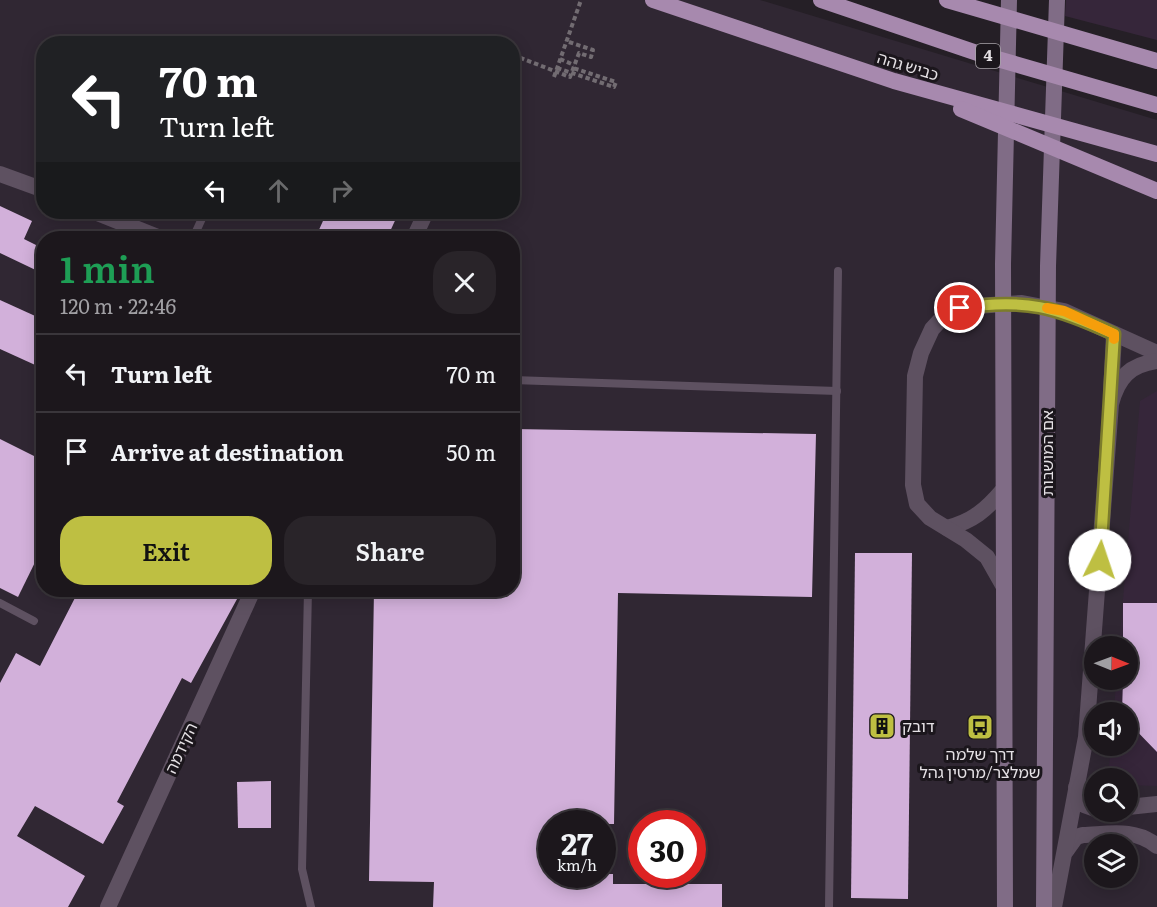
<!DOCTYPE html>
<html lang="en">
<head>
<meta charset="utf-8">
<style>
	:root { --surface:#1c171c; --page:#292429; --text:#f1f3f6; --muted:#a09fa3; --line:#3a363b; --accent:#bebf42 }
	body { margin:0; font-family:Literata,"Noto Sans Hebrew",serif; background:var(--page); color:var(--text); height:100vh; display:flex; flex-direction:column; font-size:22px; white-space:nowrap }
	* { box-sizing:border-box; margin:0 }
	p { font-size:20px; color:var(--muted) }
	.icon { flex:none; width:33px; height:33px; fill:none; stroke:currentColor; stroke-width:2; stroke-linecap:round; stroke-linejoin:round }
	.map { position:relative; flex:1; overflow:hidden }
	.details { position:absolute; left:36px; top:231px; width:484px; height:366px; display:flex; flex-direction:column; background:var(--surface); border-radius:24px; box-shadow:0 3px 15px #0003,0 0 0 2px var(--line) }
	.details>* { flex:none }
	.banner { position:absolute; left:36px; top:36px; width:484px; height:183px; border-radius:24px; box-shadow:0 3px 15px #0003,0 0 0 2px var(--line); background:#202124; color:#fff; overflow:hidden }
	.needle { width:39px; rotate:91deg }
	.buttons { position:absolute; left:1084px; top:636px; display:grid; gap:12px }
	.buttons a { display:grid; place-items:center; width:54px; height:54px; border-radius:50%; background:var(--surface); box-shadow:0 3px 15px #0003,0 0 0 2px var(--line); font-size:30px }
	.speed { position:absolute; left:538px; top:810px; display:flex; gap:12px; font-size:30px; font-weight:700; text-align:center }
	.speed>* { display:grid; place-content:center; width:78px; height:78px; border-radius:50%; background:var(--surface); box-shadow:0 3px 15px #0003,0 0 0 2px var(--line); line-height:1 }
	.speed small { font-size:15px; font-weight:400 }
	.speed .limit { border:9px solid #d22; background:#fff; color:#111 }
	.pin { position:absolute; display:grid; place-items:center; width:51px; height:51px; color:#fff; margin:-26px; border:3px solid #fff; border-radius:50%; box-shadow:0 2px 6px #0007 }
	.me { position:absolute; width:66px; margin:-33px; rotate:4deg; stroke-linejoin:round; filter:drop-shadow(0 0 4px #0008) }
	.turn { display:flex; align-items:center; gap:21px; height:126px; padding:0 24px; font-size:27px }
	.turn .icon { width:78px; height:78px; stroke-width:2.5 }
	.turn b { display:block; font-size:42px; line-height:51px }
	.lanes { display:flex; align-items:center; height:57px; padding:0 24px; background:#0003; justify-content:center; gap:30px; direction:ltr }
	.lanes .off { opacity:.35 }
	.round { display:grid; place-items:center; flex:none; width:63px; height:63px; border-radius:24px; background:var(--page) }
	.summary { display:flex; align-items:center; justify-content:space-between; height:102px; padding:0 24px }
	h1 { font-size:36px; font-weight:600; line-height:45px; color:#1e9e55 }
	.button { display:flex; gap:12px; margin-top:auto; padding:12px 24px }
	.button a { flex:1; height:69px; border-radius:24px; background:var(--accent); color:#111; font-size:24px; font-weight:600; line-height:69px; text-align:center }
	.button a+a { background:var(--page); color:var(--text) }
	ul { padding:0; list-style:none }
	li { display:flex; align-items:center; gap:18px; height:78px; padding:0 24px; border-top:2px solid var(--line) }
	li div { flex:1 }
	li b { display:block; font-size:22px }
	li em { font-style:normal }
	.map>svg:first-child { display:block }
	.built { fill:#302733; fill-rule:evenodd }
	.green { fill:#36263a }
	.building { fill:#d2b0da }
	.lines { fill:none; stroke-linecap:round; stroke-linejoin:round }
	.path { stroke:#726c72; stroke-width:4; stroke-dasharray:4.5 3; stroke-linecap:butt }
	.service { stroke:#5e5161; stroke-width:8 }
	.minor { stroke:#5e5161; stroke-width:16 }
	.secondary { stroke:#806c86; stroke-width:16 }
	.trunk { stroke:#a789ae; stroke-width:16 }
	.route-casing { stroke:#7c7c2b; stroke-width:15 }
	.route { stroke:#bebf42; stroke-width:10 }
	.slow { stroke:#f59e0b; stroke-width:10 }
	.labels { text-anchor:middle; stroke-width:6; stroke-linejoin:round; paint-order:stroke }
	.shield { fill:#1b161c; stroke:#a8a4a9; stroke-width:1.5 }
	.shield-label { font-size:15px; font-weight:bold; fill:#e5e1e5 }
	.street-label { font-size:16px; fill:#e5e1e5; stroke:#1b161c }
	.poi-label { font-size:16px; fill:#e5e1e5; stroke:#1b161c; text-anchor:start }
</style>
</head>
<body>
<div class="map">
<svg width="1157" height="907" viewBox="0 0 1157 907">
	<rect width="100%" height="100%" fill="#251f26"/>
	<path class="built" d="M0,0H760L1157,120V907H0ZM44,44H513V212H44ZM44,238H513V590H44ZM1095,646H1128V680H1095ZM1095,712H1128V746H1095ZM1095,778H1128V812H1095ZM552,824H603V874H552ZM642,824H693V874H642ZM1095,844H1128V878H1095Z"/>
	<g class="green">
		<polygon points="1066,0 1157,0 1157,40 1065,16"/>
		<polygon points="1157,391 1157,786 1128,785 1128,778 1108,778 1111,746 1128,746 1128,712 1114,712 1116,680 1128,680 1128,646 1119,646 1140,401"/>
	</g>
	<g class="building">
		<polygon points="0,206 32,221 24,239 44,249 44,274 0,253"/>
		<polygon points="327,212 399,212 387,238 334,238 318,232"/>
		<polygon points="0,300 44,320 44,369 0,349"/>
		<polygon points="513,429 816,434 812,597 618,593 614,824 552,824 552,874 613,874 613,884 722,884 722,907 433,907 434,882 369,881 374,590 513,590"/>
		<polygon points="0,439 44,461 44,544 18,597 0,588"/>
		<polygon points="855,553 912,553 908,899 851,898"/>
		<polygon points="79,590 242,590 191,683 182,678 117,802 124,806 103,844 35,806 17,836 85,876 68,907 0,907 0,683 16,653 40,666"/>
		<polygon points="1123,603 1157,603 1157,752 1128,722 1128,712 1122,712 1123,680 1128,680 1128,646 1123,646"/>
		<polygon points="271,781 271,828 238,828 237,782"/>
	</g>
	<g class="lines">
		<g class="path">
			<polyline points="513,55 570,77 579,53 591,57 593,50 566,41"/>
			<polyline points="560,59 574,65"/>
			<polyline points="557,68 614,87 616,82 573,68"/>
			<polyline points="554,77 581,0"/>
		</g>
		<g class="service">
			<polyline points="193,238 205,212"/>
			<polyline points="513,380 837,391"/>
			<polyline points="308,590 302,869 311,907"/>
			<polyline points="0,603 34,621"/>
			<polyline points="829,907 838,271"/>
		</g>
		<g class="minor">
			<polyline points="0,174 44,190"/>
			<polyline points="95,212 160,238"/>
			<polyline points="414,238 426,212"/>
			<polyline points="1111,393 1114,334"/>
			<path d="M947,528C973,521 986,510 1003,490"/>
			<polyline points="1004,587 987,557 966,540 930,518 917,504 913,485 915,376 921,353 932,329 944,316 960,307 1022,303 1064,311 1157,353"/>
			<polyline points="1076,787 1084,805 1095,809"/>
			<polyline points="1128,807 1157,804"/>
			<path d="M1066,851L1076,837L1083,835C1109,834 1135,828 1157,846"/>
			<polyline points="108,907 253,590"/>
			<path d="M1054,907L1086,737L1111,404C1118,377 1130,365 1157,361"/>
		</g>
		<g class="secondary">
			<polyline points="1005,907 1003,264 1009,0"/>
			<polyline points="1044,907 1048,266 1057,0"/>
		</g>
		<g class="trunk">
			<polyline points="653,0 894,81 1157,154"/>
			<polyline points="821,0 980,54 1157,105"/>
			<polyline points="947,0 1157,61"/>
			<polyline points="961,109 1157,191"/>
		</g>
	</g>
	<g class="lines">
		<g class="route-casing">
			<path id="route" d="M960,308C1026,298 1055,307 1114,334L1100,560"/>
		</g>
		<use href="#route" class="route"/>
		<polyline class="slow" points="1047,308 1064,311 1114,334 1114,339"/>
	</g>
	<defs>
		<g id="building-square" transform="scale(1.35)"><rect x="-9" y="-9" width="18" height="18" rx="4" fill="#bebf42" stroke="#1b161c"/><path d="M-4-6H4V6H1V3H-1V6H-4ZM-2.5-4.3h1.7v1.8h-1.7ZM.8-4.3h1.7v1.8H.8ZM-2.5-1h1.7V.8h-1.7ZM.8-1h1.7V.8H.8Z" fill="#111"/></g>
		<g id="bus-square" transform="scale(1.35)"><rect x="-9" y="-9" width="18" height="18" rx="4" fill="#bebf42" stroke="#1b161c"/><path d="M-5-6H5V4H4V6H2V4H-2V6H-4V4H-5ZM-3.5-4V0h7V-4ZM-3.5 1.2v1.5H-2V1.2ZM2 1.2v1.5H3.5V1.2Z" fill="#111"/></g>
	</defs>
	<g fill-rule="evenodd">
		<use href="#building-square" x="882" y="726"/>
		<use href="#bus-square" x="980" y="727"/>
	</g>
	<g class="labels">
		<rect class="shield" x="976" y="44" width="24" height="24" rx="4.5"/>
		<g class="shield-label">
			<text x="988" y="61">4</text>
		</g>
		<g class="street-label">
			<text transform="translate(908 66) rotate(17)" y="6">כביש גהה</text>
			<text transform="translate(1047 453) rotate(-90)" y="6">אם המושבות</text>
			<text transform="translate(181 748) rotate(-65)" y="6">הקידמה</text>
		</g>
		<g class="poi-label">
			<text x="902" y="732">דובק</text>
			<text x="980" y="760" text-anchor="middle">דרך שלמה<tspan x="980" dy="18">שמלצר/מרטין גהל</tspan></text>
		</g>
	</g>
</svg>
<div class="buttons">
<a><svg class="needle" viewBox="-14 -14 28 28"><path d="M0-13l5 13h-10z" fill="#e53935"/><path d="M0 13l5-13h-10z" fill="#a09fa3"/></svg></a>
<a><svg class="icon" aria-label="sound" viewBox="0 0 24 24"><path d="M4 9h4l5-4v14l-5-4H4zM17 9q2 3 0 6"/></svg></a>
<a><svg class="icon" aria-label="search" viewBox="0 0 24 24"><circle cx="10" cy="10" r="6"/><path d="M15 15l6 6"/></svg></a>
<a><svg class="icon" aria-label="layers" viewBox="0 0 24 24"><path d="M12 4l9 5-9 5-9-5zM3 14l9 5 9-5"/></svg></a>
</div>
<div class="speed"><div>27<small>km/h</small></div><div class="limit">30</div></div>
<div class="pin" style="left:960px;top:308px;background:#d93025"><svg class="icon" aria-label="arrive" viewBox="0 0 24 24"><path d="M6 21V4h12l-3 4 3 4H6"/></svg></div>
<svg class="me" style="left:1100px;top:560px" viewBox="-20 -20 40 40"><circle r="19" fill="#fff"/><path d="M0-13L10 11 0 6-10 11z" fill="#bebf42"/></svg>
<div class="banner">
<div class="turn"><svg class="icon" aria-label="left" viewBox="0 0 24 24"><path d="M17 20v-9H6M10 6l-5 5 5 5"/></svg><div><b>70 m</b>Turn left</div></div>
<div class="lanes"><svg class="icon" aria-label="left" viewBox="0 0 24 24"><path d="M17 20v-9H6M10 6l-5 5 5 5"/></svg><svg class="icon off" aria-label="ahead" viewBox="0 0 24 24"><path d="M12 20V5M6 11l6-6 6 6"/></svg><svg class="icon off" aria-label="right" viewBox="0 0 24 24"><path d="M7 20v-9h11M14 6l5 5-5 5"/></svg></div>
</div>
<section class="details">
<div class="summary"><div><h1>1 min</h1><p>120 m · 22:46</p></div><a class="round"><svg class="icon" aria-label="close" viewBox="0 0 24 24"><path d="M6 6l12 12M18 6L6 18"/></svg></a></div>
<ul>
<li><svg class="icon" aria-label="left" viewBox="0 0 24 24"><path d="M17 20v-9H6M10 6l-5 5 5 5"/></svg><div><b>Turn left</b></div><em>70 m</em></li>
<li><svg class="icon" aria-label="arrive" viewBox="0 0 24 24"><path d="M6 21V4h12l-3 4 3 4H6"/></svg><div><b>Arrive at destination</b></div><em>50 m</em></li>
</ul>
<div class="button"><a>Exit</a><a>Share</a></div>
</section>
</div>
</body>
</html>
